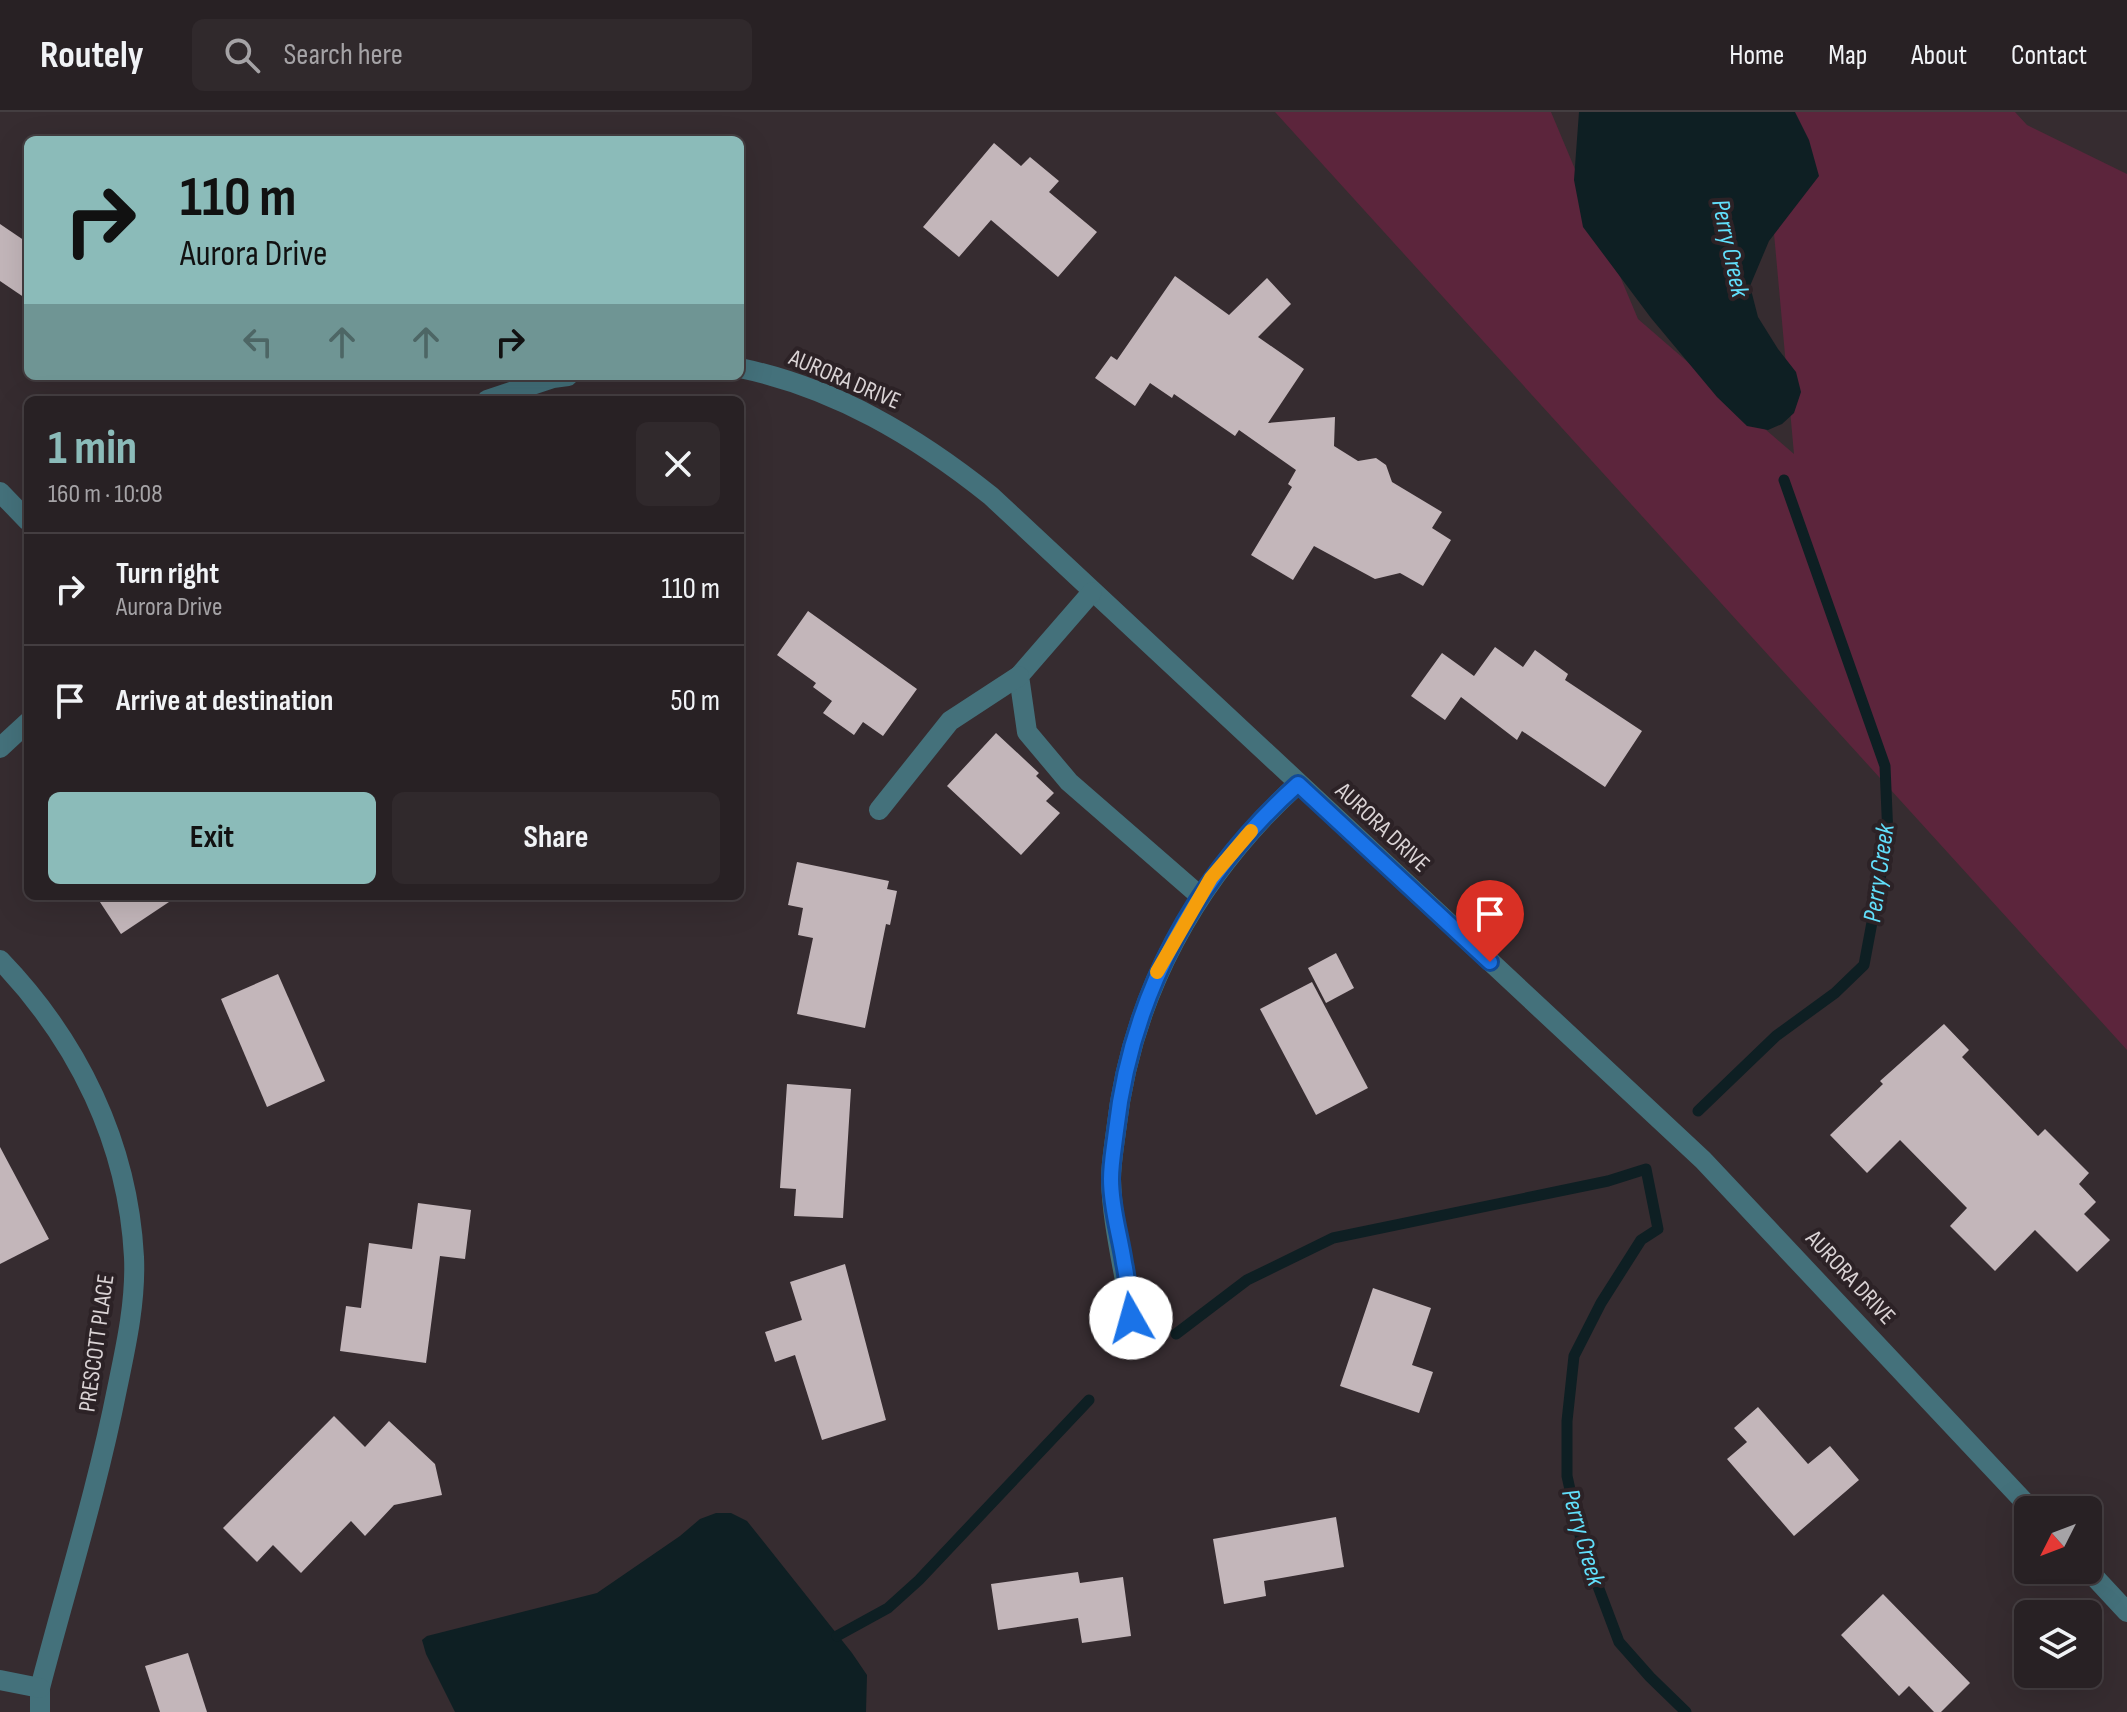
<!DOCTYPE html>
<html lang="en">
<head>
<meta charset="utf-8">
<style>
	:root { --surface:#282124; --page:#30292c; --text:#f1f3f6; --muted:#a5a3a6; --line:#443e41; --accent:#8bbbb9 }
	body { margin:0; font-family:"Sofia Sans Condensed",sans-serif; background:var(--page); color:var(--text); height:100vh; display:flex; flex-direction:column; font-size:30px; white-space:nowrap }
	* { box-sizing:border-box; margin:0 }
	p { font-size:26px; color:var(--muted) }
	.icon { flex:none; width:44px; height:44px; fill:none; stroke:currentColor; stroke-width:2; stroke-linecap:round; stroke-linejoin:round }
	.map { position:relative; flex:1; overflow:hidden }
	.sheet { position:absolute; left:24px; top:284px; width:720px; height:504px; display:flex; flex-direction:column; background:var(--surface); border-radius:12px; box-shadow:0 8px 32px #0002,0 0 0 2px var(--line) }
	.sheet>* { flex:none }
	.hud { position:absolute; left:24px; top:24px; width:720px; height:244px; border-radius:12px; box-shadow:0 8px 32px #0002,0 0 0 2px var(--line); background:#8bbbb9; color:#111; overflow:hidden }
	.needle { width:52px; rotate:228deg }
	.buttons { position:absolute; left:2014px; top:1384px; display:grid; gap:16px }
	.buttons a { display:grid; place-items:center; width:88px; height:88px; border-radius:12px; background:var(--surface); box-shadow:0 8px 32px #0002,0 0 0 2px var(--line); font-size:40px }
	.pin { position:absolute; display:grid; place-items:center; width:68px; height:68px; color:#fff; margin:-82px -34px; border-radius:50% 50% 50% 0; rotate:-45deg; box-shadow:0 0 8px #0007 }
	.pin .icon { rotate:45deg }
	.me { position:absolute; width:88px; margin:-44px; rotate:353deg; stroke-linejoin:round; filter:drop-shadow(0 0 6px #0008) }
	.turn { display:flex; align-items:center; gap:28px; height:168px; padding:0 24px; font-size:36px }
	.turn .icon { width:104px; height:104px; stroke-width:2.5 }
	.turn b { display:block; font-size:56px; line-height:68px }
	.lanes { display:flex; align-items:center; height:76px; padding:0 24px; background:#0003; justify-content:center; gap:40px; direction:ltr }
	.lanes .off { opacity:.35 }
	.round { display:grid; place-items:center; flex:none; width:84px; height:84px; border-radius:12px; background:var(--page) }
	.headline { display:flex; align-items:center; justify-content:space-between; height:136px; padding:0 24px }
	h1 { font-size:48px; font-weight:700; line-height:60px; color:var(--accent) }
	.primary-button { display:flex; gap:16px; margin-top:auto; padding:16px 24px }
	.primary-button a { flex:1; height:92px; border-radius:12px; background:var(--accent); color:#111; font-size:32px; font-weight:700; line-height:92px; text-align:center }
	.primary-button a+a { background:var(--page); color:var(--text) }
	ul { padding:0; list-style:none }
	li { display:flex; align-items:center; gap:24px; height:112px; padding:0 24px; border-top:2px solid var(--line) }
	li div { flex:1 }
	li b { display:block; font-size:30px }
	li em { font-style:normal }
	header { display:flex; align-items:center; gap:48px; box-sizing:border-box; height:112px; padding:0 40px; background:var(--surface); border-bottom:2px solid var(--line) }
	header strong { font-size:38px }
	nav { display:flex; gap:44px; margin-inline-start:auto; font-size:28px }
	.search { width:560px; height:72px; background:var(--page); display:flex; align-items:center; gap:20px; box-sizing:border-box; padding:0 28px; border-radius:12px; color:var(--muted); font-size:30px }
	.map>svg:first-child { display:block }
	.green { fill:#5c253c }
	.water { fill:#0e1f23 }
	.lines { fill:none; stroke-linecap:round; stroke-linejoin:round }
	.stream { stroke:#0e1f23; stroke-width:11 }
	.building { fill:#c3b6ba }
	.minor { stroke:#44717b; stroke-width:20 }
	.route-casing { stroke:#114b97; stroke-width:20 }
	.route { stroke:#1a73e8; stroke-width:14 }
	.slow { stroke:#f59e0b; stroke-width:14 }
	.labels { text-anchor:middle; stroke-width:8; stroke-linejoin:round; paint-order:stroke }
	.street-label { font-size:24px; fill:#dad3d5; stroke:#2c2226 }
	.water-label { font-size:26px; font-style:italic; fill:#61dffb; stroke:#2c2226 }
</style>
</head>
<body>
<header>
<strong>Routely</strong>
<div class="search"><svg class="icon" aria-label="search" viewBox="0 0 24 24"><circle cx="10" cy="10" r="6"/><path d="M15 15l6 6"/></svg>Search here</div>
<nav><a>Home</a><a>Map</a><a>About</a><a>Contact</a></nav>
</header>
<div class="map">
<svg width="2127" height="1600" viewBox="0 0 2127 1600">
	<rect width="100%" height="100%" fill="#362c30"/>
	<polygon class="green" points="1275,0 1551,0 1638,207 1794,342 1763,0 2015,0 2027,13 2127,62 2127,938"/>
	<g class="water">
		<polygon points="1579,0 1795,0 1809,28 1819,64 1769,129 1750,174 1758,205 1778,237 1796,260 1801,280 1794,301 1782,312 1768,318 1747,314 1717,285 1651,206 1583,115 1574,68"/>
		<polygon points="716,1401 731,1401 747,1409 852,1541 867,1563 866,1600 455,1600 426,1542 422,1528 427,1524 597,1481 680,1424 700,1407"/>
	</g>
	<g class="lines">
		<g class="stream">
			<polyline points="1698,999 1776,924 1835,881 1864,853 1888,725 1885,654 1784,368"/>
			<polyline points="1176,1222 1247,1168 1333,1126 1608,1069 1646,1057 1658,1117 1641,1128 1601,1191 1574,1244 1567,1309 1567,1364 1582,1432 1619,1530 1650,1565 1686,1600"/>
			<polyline points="837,1524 888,1496 919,1468 1089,1288"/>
		</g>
	</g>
	<g class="building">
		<polygon points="994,31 1021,54 1030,45 1059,69 1049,80 1097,120 1058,165 991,108 959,145 923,115"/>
		<polygon points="0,112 28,131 28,188 0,169"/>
		<polygon points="1175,164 1229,203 1267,166 1291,192 1258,225 1304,257 1268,311 1335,305 1334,334 1358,349 1376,346 1386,353 1392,370 1442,400 1432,416 1451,428 1423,474 1400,461 1375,467 1314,434 1293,468 1251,443 1292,375 1288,372 1296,358 1239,318 1235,324 1174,282 1172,286 1150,271 1135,294 1095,266 1111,244 1117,248"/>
		<polygon points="808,499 917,577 883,624 863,610 854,623 823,601 832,589 813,575 816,571 777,543"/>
		<polygon points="1495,535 1523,555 1535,538 1568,562 1565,568 1642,619 1605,675 1522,619 1517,628 1461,585 1445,608 1411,584 1442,541 1474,564"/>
		<polygon points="996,621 1039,661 1036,664 1054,681 1046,689 1060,701 1021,743 947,674"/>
		<polygon points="797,750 889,769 887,777 897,779 890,813 886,812 865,916 797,902 813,826 798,823 803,796 788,793"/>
		<polygon points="96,784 178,784 121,822"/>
		<polygon points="1336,841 1354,876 1326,891 1308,856"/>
		<polygon points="278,862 325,969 267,995 221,887"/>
		<polygon points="1312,870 1368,976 1316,1003 1260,897"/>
		<polygon points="1944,912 1969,938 1962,945 2038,1024 2045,1017 2089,1061 2079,1072 2096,1090 2084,1102 2110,1128 2077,1160 2035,1118 1995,1159 1950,1114 1967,1096 1900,1028 1867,1061 1830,1023 1883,972 1880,969"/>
		<polygon points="787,972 851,977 843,1106 794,1104 796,1077 780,1076"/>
		<polygon points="0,1035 49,1127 0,1152"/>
		<polygon points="418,1091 471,1098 465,1147 440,1144 426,1251 340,1239 346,1194 361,1196 369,1131 412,1137"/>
		<polygon points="845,1152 886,1308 822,1328 795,1243 775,1250 765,1220 802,1208 790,1170"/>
		<polygon points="1373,1176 1431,1196 1412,1253 1433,1260 1419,1301 1340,1274"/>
		<polygon points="1758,1295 1808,1352 1830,1334 1859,1368 1794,1424 1727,1347 1747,1330 1734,1316"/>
		<polygon points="334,1304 365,1335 389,1309 435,1352 442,1383 394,1393 365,1424 351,1409 301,1461 273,1433 257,1450 223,1416"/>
		<polygon points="1336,1405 1344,1455 1264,1469 1266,1484 1224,1492 1213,1427"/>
		<polygon points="1078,1460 1080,1471 1123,1465 1131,1524 1082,1531 1078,1506 998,1518 991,1472"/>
		<polygon points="1883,1482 1970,1571 1941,1600 1934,1600 1909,1574 1899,1584 1841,1523"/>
		<polygon points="188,1541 207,1600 160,1600 145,1554"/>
	</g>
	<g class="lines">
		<g class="minor">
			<path d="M740,256C835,276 916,324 991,384L1703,1048L2032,1398"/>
			<polyline points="487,288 553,266 568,264"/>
			<polyline points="0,380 28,409"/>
			<polyline points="1092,480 1019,564 1027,620 1069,670 1200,784"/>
			<polyline points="0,636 28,610"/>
			<polyline points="879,698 950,609 1019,564"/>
			<path d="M0,848C78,929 128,1031 134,1145C136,1189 126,1234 117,1277C97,1378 66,1476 40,1576V1600"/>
			<path d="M1131,1206C1125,1160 1112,1113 1111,1067C1111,1052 1114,1035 1116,1019C1131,883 1197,764 1298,672"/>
			<polyline points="2088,1458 2127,1500"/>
			<polyline points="0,1568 40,1576"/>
		</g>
	</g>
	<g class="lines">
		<g class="route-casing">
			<path id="route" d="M1131,1206C1129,1188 1128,1169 1124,1151C1120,1123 1111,1097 1111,1067C1111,1052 1114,1035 1116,1019C1131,883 1196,763 1298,672L1490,850"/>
		</g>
		<use href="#route" class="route"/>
		<polyline class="slow" points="1157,860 1211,766 1251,719"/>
	</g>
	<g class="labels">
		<g class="street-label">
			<text transform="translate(845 267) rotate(23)" y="8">AURORA DRIVE</text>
			<text transform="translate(1383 715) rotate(43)" y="8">AURORA DRIVE</text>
			<text transform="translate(1851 1165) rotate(47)" y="8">AURORA DRIVE</text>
			<text transform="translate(96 1231) rotate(-82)" y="8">PRESCOTT PLACE</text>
		</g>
		<g class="water-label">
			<text transform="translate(1731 136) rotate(78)" y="9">Perry Creek</text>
			<text transform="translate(1878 761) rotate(-82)" y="9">Perry Creek</text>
			<text transform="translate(1584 1425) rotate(74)" y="9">Perry Creek</text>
		</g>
	</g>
</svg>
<div class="buttons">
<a><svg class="needle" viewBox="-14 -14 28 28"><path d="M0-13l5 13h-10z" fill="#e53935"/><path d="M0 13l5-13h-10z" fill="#a5a3a6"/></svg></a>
<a><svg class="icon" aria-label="layers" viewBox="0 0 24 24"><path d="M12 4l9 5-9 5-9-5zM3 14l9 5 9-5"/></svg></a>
</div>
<div class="pin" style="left:1490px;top:850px;background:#d93025"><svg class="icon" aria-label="arrive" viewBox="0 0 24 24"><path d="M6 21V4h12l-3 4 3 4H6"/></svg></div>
<svg class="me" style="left:1131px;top:1206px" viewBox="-20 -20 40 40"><circle r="19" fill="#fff"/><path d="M0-13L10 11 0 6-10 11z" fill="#1a73e8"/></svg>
<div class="hud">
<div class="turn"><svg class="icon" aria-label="right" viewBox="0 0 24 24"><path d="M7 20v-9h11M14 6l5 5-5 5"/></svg><div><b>110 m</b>Aurora Drive</div></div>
<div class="lanes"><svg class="icon off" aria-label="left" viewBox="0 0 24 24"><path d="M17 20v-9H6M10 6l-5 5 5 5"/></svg><svg class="icon off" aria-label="ahead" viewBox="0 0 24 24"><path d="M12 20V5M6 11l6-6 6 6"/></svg><svg class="icon off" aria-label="ahead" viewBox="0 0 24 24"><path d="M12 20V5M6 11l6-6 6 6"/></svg><svg class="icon" aria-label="right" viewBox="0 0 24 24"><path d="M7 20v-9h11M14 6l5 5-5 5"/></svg></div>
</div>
<section class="sheet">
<div class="headline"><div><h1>1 min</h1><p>160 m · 10:08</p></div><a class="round"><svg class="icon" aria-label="close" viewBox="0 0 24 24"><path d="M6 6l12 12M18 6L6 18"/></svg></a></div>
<ul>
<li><svg class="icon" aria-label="right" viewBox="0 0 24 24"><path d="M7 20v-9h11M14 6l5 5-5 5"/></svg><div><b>Turn right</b><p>Aurora Drive</p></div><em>110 m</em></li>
<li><svg class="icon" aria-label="arrive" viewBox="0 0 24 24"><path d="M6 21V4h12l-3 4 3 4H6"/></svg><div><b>Arrive at destination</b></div><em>50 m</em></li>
</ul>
<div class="primary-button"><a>Exit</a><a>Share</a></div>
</section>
</div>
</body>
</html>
